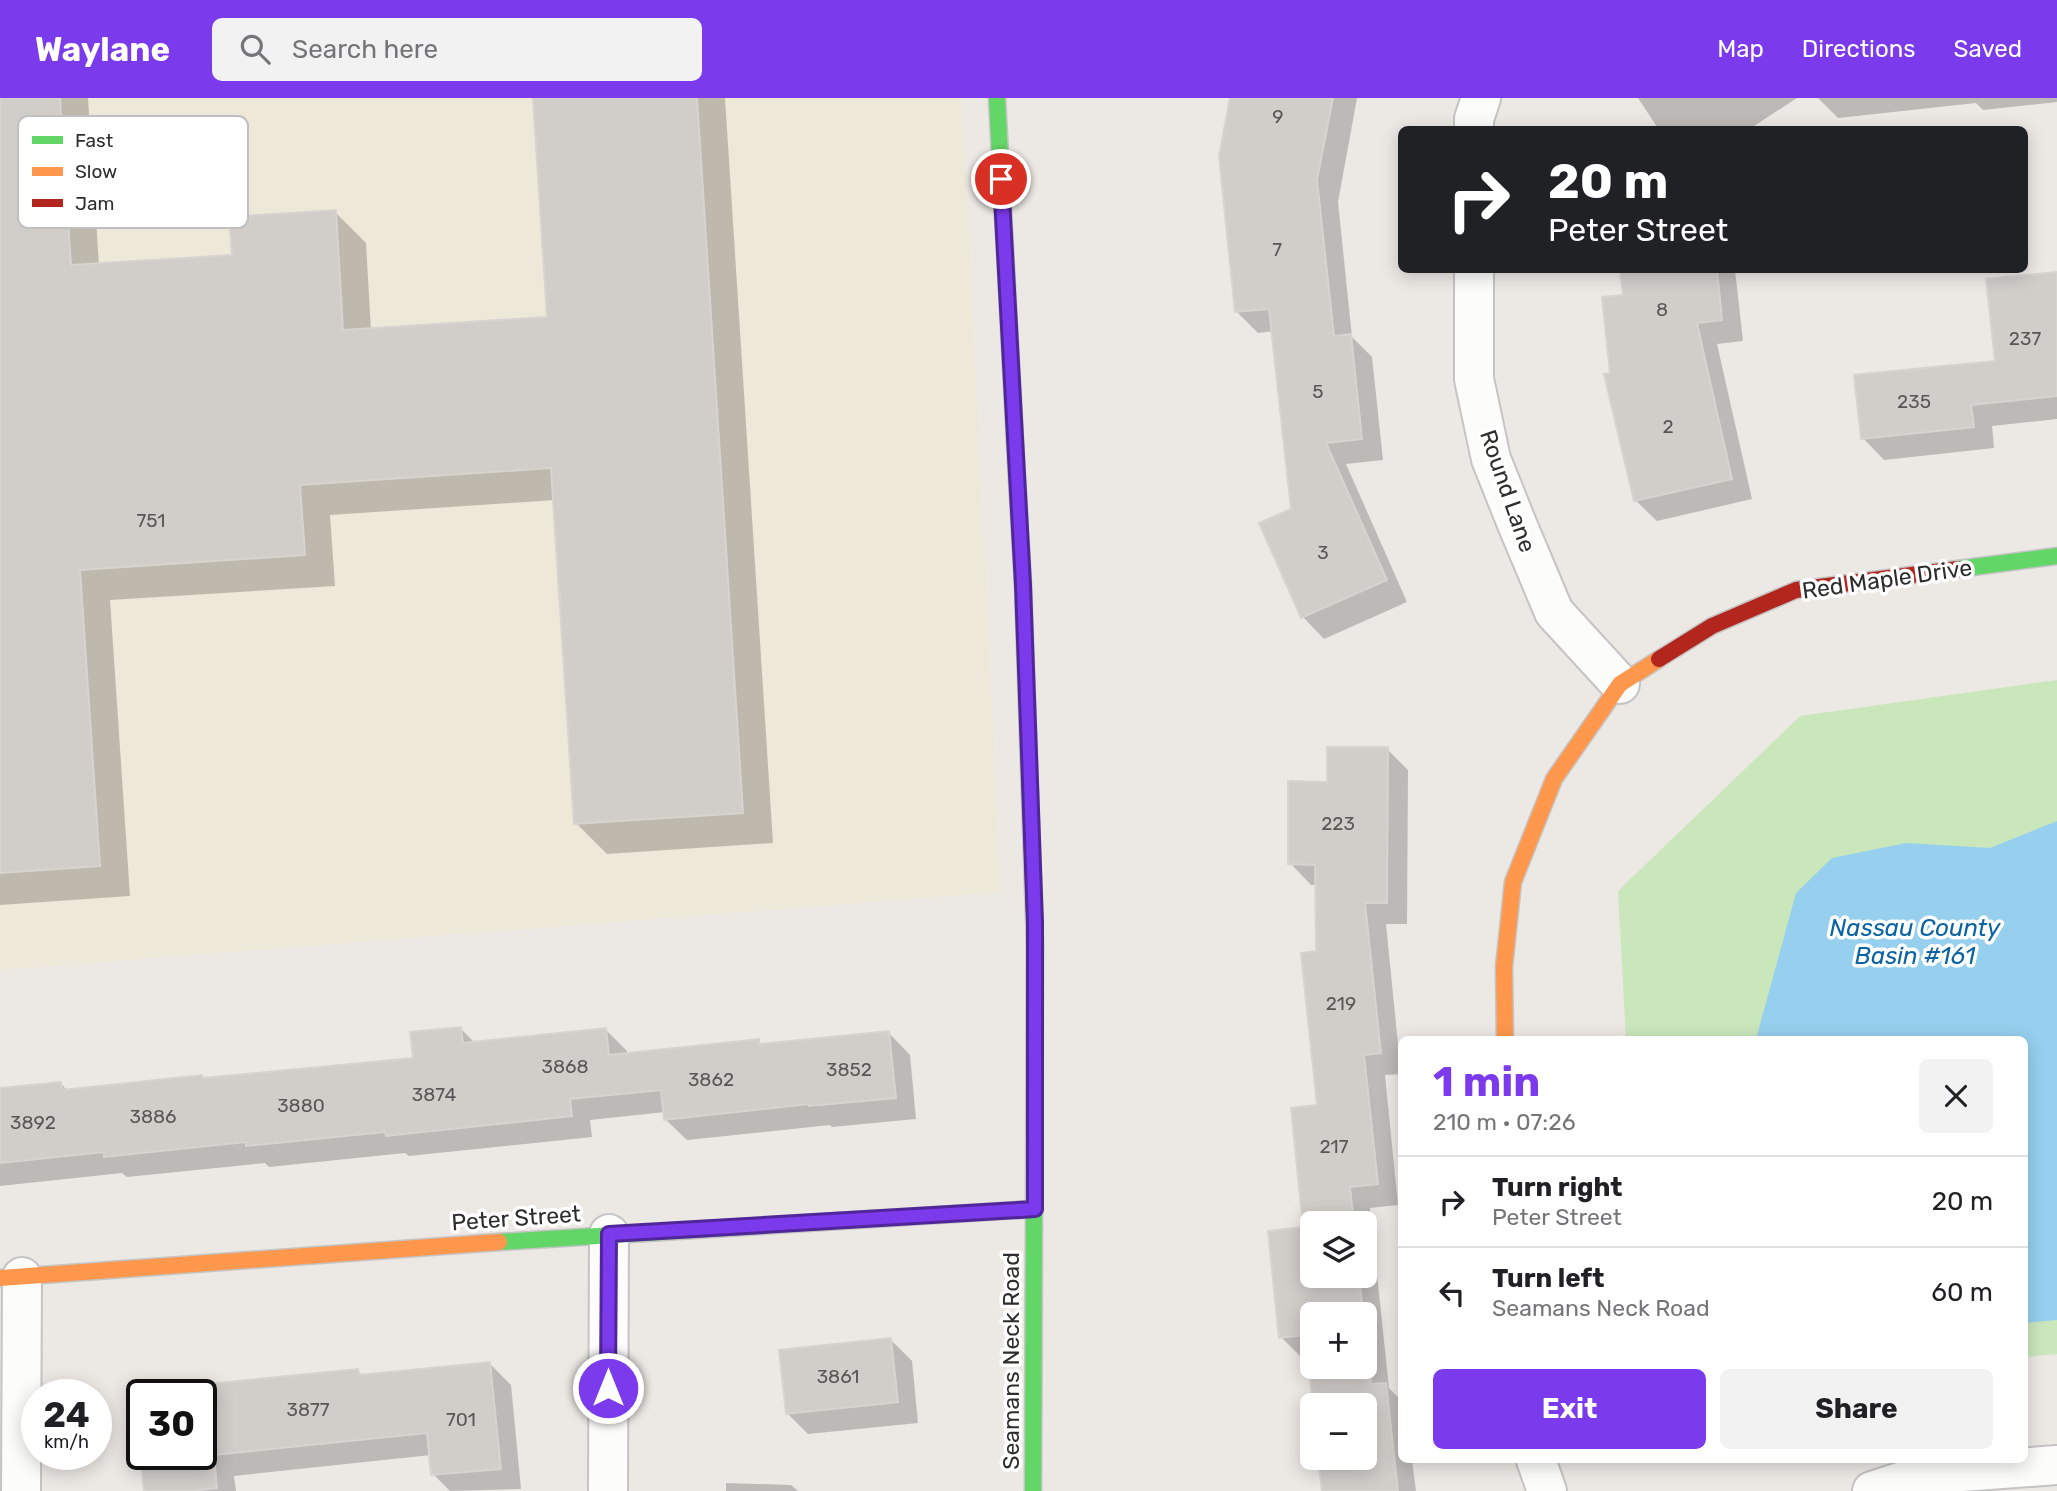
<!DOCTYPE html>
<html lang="en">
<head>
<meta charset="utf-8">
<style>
	:root { --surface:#fff; --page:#f2f2f2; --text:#202124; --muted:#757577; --line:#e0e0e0; --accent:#7c3aed }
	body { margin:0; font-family:Rubik,sans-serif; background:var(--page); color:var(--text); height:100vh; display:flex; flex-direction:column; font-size:26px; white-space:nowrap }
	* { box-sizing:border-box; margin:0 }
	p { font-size:23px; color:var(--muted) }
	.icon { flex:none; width:38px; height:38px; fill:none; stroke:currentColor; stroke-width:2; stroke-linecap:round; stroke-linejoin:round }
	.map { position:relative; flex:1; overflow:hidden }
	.drawer { position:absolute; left:1398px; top:938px; width:630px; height:427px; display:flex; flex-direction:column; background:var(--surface); border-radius:10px; box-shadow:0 4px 18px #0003 }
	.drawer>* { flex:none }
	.banner { position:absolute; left:1398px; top:28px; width:630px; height:147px; border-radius:10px; box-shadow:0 4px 18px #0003; background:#202124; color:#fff; overflow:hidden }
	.tools { position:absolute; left:1300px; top:1113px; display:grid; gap:14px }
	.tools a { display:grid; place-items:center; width:77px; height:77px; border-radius:10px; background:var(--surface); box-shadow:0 4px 18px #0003; font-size:35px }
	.speed { position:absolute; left:21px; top:1281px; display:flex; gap:14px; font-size:35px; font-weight:700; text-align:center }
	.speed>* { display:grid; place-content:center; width:91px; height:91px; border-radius:50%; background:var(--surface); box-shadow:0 4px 18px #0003; line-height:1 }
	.speed small { font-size:18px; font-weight:400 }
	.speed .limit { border:4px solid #111; border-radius:10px; background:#fff; color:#111 }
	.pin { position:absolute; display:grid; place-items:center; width:60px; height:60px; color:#fff; margin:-30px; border:4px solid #fff; border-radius:50%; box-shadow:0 2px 7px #0007 }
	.me { position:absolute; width:77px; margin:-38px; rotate:0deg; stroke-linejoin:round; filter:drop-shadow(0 0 5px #0008) }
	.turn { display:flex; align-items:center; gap:24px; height:147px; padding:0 35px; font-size:32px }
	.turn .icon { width:91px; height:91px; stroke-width:2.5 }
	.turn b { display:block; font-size:49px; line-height:60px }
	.round { display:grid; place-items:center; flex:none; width:74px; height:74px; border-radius:10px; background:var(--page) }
	.headline { display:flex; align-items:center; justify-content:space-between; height:119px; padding:0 35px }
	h1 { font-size:42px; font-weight:700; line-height:52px; color:var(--accent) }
	.button { display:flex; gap:14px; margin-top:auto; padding:14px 35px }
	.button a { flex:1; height:80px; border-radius:10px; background:var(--accent); color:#fff; font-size:28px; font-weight:700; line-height:80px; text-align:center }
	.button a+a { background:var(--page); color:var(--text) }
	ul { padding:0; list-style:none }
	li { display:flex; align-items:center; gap:21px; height:91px; padding:0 35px; border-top:2px solid var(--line) }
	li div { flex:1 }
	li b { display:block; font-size:26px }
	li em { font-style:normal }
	header { display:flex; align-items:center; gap:42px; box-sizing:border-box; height:98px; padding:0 35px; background:var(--accent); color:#fff }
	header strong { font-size:33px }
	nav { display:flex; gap:38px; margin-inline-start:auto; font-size:24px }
	.search { width:490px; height:63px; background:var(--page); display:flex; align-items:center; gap:18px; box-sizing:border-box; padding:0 24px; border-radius:10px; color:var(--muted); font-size:26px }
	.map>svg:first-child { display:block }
	.education { fill:#eee8d8 }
	.green { fill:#cae7bc }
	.water { fill:#96d0ee }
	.shadow { fill:#0003; fill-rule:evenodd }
	.building { fill:#d1ceca; stroke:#d7d4d0; stroke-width:2; fill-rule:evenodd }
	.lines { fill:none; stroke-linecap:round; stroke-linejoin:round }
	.street-casing { stroke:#c5c4c4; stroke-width:42 }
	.fast-casing { stroke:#c5c4c4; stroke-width:19 }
	.slow-casing { stroke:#c5c4c4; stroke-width:19 }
	.jam-casing { stroke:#c5c4c4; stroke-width:19 }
	.street { stroke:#fcfcfb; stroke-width:38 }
	.fast { stroke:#63d668; stroke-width:16 }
	.slow { stroke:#ff974d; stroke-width:16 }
	.jam { stroke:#b3261e; stroke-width:16 }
	.route-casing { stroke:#51269a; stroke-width:18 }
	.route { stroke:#7c3aed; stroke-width:12 }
	.labels { text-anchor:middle; stroke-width:7; stroke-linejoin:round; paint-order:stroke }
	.number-label { font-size:19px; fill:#585756 }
	.street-label { font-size:23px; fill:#2d2d2d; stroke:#fff }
	.water-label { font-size:24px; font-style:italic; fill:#0a63a4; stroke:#fff }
	.key { fill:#fff; stroke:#c0c0c0; stroke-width:2 }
	.key-label { font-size:19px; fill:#2d2d2d }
</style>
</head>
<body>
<header>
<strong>Waylane</strong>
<div class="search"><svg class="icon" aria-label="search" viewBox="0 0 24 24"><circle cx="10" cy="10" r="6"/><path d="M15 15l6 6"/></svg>Search here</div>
<nav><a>Map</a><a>Directions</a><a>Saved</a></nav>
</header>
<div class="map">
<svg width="2057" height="1393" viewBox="0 0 2057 1393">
	<rect width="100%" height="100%" fill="#ece8e4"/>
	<polygon class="education" points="0,0 962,0 1001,794 0,872"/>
	<polygon class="green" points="2057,582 2057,1256 2025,1259 2025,942 1626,941 1618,793 1800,618"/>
	<polygon class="water" points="2057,723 2057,1222 2025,1225 2025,942 1756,941 1796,795 1832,760 1906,745 1990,750"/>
	<g class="shadow">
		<polygon points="0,0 88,0 99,167 234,159 335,114 366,145 371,232 548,220 535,0 725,0 773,745 607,756 576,725 555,402 330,417 335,488 110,502 130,798 0,807"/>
		<polygon points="1231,0 1357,0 1338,104 1352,239 1372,259 1383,362 1346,366 1407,504 1324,541 1303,519 1262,426 1292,413 1274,233 1258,235 1237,214"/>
		<polygon points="1638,0 1797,0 1748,32 1659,32"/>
		<polygon points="1818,0 2057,0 2057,4 1983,12 1976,5 1838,20"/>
		<polygon points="1622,172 1735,172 1743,243 1717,246 1752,401 1657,423 1635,402 1612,276 1625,198"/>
		<polygon points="2057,175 2057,321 1992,328 1994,350 1884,362 1863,340 1997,264"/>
		<path d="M1387,651L1408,672L1407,826H1386L1401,976L1385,977L1398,1107L1370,1110L1389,1290L1402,1303V1362H1412L1416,1393H1324L1320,1360H1365V1307H1314L1309,1260H1302L1281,1239L1305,1131L1318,1009L1317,787H1311L1290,765L1329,685ZM1312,1125H1365V1178H1312ZM1312,1216H1365V1269H1312Z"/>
		<polygon points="460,930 475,945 606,932 627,953 627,957 758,943 762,947 889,935 910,957 916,1021 832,1029 830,1027 687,1042 665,1021 665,1014 590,1022 592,1039 409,1058 405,1055 269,1069 265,1065 127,1079 122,1075 0,1088 0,992 60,985 68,993 415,961"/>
		<polygon points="891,1242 912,1263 918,1325 808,1336 787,1315"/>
		<polygon points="490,1266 511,1287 521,1391 450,1393 433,1376 431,1357 234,1378 236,1393 146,1393 201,1356 201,1297 136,1292 209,1288 357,1272 363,1278"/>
		<polygon points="726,1385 791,1387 798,1393 726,1393"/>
	</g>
	<g class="building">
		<polygon points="0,0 60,0 71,167 232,157 229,119 336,112 343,232 547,219 533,0 697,0 743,715 574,726 551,370 300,387 305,457 80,472 100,768 0,775"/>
		<polygon points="1230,0 1333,0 1317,82 1334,238 1351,236 1362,341 1326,345 1387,482 1301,520 1259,425 1291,411 1269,211 1235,214 1219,58"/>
		<polygon points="1620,172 1717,172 1722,222 1697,225 1732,381 1634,403 1604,276 1610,275 1602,199 1623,197"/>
		<polygon points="2057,174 2057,298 1971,307 1974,329 1861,341 1854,277 1995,263 1986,181"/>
		<polygon points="1327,649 1388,649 1387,805 1365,805 1381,955 1364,957 1378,1086 1350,1089 1354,1125 1312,1125 1312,1178 1359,1178 1363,1216 1312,1216 1312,1269 1365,1269 1365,1232 1371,1286 1386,1285 1398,1393 1322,1393 1318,1360 1365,1360 1365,1307 1313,1307 1305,1237 1279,1240 1268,1133 1303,1129 1291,1010 1317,1007 1301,855 1316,853 1315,767 1288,766 1288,683 1327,684"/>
		<polygon points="461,929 463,945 606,930 609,957 759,941 759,946 889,933 896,1000 809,1008 809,1006 664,1022 661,992 570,1001 572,1018 386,1038 385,1034 246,1048 246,1044 104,1059 104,1054 0,1065 0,990 61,984 62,992 202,977 203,980 413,960 410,934"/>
		<polygon points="891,1240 898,1304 786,1316 779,1252"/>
		<path d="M490,1264L501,1371L431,1377L427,1335L214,1357L217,1390L191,1393H144L134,1291L206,1283L207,1286L358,1271L359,1277ZM142,1297H201V1356H142Z"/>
	</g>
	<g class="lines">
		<g class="street-casing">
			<g id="street">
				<polyline points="1474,32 1474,21 1481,0"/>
				<polyline points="1474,172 1474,281 1491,361 1517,426 1554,514 1620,586"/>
				<polyline points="1536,1362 1547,1393"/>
				<polyline points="21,1393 22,1179"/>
				<polyline points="608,1393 609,1136"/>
				<polyline points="1872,1393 1921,1377 2057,1367"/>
			</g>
		</g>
		<g class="fast-casing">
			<g id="fast">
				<polyline points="997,0 1016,363"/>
				<polyline points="1958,471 2057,458"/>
				<polyline points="499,1144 1035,1111"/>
				<polyline points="1033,1393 1035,847"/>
			</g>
		</g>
		<g class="slow-casing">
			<g id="slow">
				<polyline points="1505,942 1504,869 1513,784 1554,681 1620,586 1659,561"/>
				<polyline points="0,1180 499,1144"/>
			</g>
		</g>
		<g class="jam-casing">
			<g id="jam">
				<polyline points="1016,363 1023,487 1035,847"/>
				<polyline points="1659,561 1712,528 1796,492 1958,471"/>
			</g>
		</g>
		<use href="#street" class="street"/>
		<use href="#fast" class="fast"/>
		<use href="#slow" class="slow"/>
		<use href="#jam" class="jam"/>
	</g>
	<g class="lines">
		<g class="route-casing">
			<polyline id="route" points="608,1290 609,1136 1035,1111 1035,825 1023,487 1001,81"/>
		</g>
		<use href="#route" class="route"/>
	</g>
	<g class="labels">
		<g class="number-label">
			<text x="1278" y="25">9</text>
			<text x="1277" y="158">7</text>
			<text x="1662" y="218">8</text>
			<text x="2025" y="247">237</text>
			<text x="1318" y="300">5</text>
			<text x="1914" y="310">235</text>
			<text x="1668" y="335">2</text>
			<text x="151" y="429">751</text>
			<text x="1323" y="461">3</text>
			<text x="1338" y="732">223</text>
			<text x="1341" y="912">219</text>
			<text x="565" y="975">3868</text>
			<text x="849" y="978">3852</text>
			<text x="711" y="988">3862</text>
			<text x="434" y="1003">3874</text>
			<text x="301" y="1014">3880</text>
			<text x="153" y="1025">3886</text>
			<text x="33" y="1031">3892</text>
			<text x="1334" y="1055">217</text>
			<text x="838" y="1285">3861</text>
			<text x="308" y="1318">3877</text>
			<text x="461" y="1328">701</text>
		</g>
		<g class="street-label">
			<text transform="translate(1508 393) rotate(71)" y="8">Round Lane</text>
			<text transform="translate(1887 481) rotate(-8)" y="8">Red Maple Drive</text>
			<text transform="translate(516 1120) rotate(-4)" y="8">Peter Street</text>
			<text transform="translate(1011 1263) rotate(-90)" y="8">Seamans Neck Road</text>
		</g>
		<g class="water-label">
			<text x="1915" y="838">Nassau County<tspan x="1915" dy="28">Basin #161</tspan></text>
		</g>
	</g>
	<rect x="18" y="18" width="230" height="112" rx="10" class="key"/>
	<rect x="32" y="38" width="31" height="8" fill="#63d668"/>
	<rect x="32" y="69" width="31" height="9" fill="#ff974d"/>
	<rect x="32" y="101" width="31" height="8" fill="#b3261e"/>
	<g class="key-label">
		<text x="75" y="49">Fast</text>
		<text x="75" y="80">Slow</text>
		<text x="75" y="112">Jam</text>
	</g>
</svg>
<div class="tools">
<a><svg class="icon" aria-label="layers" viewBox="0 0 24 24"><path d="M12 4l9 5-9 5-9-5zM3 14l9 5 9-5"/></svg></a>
<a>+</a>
<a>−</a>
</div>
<div class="speed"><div>24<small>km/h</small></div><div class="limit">30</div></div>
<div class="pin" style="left:1001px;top:81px;background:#d93025"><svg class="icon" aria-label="arrive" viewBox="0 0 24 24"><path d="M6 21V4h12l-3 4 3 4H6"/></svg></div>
<svg class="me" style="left:608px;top:1290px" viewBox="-20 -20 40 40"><circle r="17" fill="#7c3aed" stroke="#fff" stroke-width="3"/><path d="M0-11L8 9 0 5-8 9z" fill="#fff"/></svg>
<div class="banner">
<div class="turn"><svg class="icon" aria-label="right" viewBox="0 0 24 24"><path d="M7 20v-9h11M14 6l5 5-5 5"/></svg><div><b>20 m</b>Peter Street</div></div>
</div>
<section class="drawer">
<div class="headline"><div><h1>1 min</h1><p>210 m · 07:26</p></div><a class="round"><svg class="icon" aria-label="close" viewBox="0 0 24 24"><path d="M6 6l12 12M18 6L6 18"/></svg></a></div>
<ul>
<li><svg class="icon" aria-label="right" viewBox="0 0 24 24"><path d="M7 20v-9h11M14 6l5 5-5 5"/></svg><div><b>Turn right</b><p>Peter Street</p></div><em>20 m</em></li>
<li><svg class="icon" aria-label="left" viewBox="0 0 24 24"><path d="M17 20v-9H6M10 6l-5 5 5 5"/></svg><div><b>Turn left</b><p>Seamans Neck Road</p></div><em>60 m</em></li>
</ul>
<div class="button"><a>Exit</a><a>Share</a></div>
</section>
</div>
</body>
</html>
